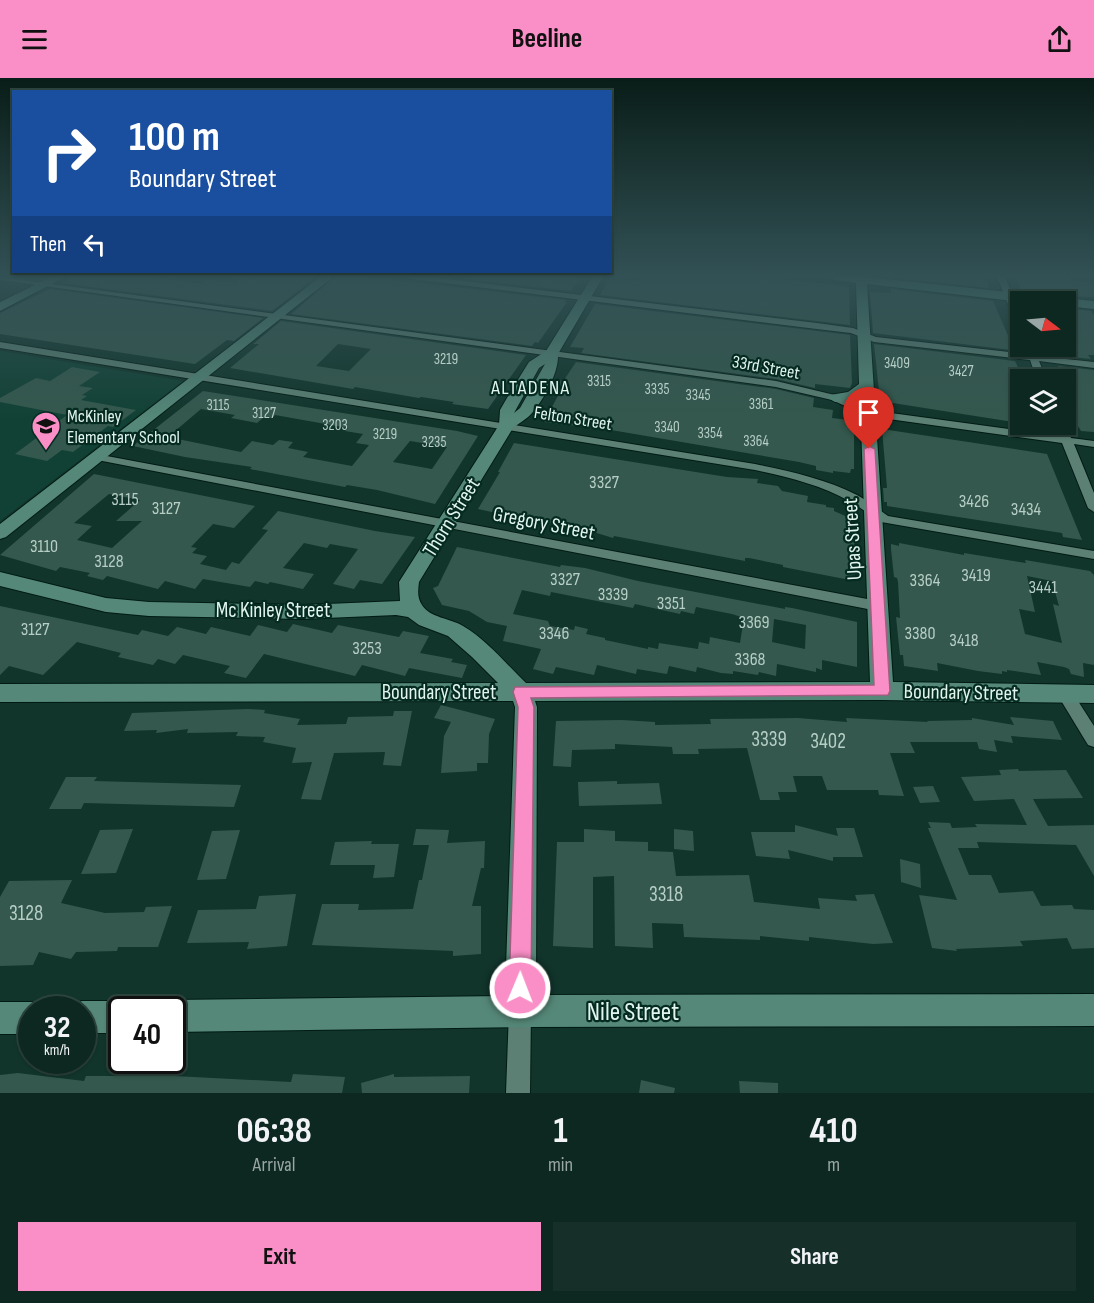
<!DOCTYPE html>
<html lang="en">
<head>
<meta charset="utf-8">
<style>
	:root { --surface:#0d2820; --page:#163029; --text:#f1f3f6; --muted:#9aa6a5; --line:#2d443e; --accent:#fa8fc7 }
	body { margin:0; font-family:"Sofia Sans Condensed",sans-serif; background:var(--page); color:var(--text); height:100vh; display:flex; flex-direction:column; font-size:22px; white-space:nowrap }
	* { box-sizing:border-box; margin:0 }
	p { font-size:20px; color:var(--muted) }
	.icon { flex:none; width:33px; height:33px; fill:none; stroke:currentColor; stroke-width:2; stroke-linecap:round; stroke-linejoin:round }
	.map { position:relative; height:1015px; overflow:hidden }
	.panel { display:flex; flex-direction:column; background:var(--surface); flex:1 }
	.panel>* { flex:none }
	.banner { position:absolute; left:12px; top:12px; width:600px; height:183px; border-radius:0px; box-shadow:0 2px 4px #0004,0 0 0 2px var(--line); background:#1a4fa0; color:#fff; overflow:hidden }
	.needle { width:39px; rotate:106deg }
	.tools { position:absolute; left:1010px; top:213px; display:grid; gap:12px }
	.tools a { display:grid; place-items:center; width:66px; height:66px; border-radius:0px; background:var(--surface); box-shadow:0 2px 4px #0004,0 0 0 2px var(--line); font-size:30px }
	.speed { position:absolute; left:18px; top:918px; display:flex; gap:12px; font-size:30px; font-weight:700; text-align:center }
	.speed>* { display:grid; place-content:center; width:78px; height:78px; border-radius:50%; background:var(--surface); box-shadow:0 2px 4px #0004,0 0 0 2px var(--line); line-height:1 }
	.speed small { font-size:15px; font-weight:400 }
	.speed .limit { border:3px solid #111; border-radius:9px; background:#fff; color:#111 }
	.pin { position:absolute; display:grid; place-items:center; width:51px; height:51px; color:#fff; margin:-62px -26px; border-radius:50% 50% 50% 0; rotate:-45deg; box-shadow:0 0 6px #0007 }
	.pin .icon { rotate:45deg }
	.me { position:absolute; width:66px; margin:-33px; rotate:1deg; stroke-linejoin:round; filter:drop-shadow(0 0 4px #0008) }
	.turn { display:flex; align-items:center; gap:21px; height:126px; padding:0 18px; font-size:27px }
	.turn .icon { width:78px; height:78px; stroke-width:2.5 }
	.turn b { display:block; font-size:42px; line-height:51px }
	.then { display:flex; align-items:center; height:57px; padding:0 18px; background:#0003; gap:12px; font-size:22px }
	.eta { display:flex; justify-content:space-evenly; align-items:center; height:102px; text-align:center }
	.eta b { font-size:36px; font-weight:700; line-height:42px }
	.button { display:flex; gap:12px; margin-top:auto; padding:12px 18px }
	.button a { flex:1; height:69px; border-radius:0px; background:var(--accent); color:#111; font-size:24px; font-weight:700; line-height:69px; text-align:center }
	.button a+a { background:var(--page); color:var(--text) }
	header { display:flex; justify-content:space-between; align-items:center; height:78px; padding:0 18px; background:var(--accent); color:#111; font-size:27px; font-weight:700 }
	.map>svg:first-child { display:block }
	.built { fill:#114135 }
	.building { fill:#34584d; fill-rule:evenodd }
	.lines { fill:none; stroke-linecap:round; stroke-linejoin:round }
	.street-casing { stroke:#011b14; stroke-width:2 }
	.secondary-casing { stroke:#011b14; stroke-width:2 }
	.street { fill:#5c8074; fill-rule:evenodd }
	.secondary { fill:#558878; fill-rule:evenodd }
	.route { fill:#fa8fc7; stroke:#a25d81; stroke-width:1.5 }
	.labels { text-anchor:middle; stroke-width:4.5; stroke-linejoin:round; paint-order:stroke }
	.far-number-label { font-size:15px; fill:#b6cec6 }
	.far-street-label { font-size:18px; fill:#e1f5ee; stroke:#052b21 }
	.far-poi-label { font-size:18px; fill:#e1f5ee; stroke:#052b21; text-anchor:start }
	.number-label { font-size:18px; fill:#b6cec6 }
	.far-quarter-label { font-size:20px; letter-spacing:1.5px; fill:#e1f5ee; stroke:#052b21 }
	.street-label { font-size:21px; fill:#e1f5ee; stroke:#052b21 }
	.near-number-label { font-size:21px; fill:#b6cec6 }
	.near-street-label { font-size:26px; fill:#e1f5ee; stroke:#052b21 }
</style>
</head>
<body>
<header><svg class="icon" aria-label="menu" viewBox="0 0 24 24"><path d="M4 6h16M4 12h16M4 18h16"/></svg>Beeline<svg class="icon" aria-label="share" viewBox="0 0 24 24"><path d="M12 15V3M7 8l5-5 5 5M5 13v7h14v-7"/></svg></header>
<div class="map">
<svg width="1094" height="1015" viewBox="0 0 1094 1015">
	<rect width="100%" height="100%" fill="#11352b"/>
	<polygon class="built" points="0,273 183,303 0,443"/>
	<g class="building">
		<polygon points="73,199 149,199 202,206 208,202 238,205 238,199 316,199 272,233 62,205"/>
		<polygon points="335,199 362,199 447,208 566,222 564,224 567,224 538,265 535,264 532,268 291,236"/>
		<polygon points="450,199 581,199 571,213"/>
		<polygon points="610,199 639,203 641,199 763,199 846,208 849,209 850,247 600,217"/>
		<polygon points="890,199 985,199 989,210"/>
		<polygon points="1016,199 1065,201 1069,199 1071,202 1094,205 1094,219 1065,218 1065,216 1025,212 1020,210"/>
		<polygon points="50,211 263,240 234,263 227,262 195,286 0,256 0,235"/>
		<polygon points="891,211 993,223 1013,269 1010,269 1011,272 873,255 870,214 891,215"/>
		<polygon points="595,226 850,257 852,305 850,310 815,306 815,310 776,301 581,275 584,270 570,269"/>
		<polygon points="1065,230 1091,233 1094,237 1094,277 1088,277 1091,281 1053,277 1048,268 1071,268 1065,254"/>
		<path d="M281,243L526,277L488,331L452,326L454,324L421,319L419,320L355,309L353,311L230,290L259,266H253ZM338,266L371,271L349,293L316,288Z"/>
		<polygon points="874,266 1015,283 1022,298 1019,298 1020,345 880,323"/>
		<polygon points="576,284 776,311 814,320 813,329 833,332 832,340 849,342 852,351 854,351 854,391 851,391 850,395 833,393 833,395 816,392 816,388 799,384 611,352 544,344 561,312 556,304 564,302"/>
		<polygon points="1058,288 1094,292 1094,354 1081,353 1076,345 1065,318 1065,302"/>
		<polygon points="72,289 100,294 79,308 93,310 82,317 87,318 81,322 136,332 113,349 108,348 73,374 62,372 47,383 15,376 67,337 0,324 0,320 36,300 50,303"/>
		<path d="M203,313L457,353L478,358L435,426L377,412L347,407L345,409L250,391L252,389L185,379L133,368ZM201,331L235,337L231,340L257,345L264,339L272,340L275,337L348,350L345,353L363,356L356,365L369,367L352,388L303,379L308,374L288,370L293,364L279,362L273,367L252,363L241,374L168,359ZM410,363L447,369L432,391L393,384Z"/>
		<polygon points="882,351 1047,376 1082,462 1063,459 1062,455 887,428 887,424 884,424 883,410 887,410"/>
		<polygon points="514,365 727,399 758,401 757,405 778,408 782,413 808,418 807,424 826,427 826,429 834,430 834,433 852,441 852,451 854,452 855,503 783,489 783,487 749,480 745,480 745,483 614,458 613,460 574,448 524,441 478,431 500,394 498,394"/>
		<path d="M94,396L255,428L234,450L213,446L191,469L197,470L192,475L207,478L200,486L226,492L232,484L239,486L268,452L262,451L278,433L375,453L415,459L382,506L360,502L354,511L333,506L358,471L330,466L327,470L304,465L283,490L314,496L303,511L270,504L268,506L255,503L250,509L203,501L195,511L165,503L158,511L107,498L103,502L87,498L90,495L60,489L56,493L0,477ZM109,416L140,422L116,443H142L112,470L77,462L92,448L74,445Z"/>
		<path d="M899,465L964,477V475L1026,485L1025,482L1090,493L1094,497V587L1083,585L1084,599L1071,596L1069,591L1064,589L1037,584L1041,597L1007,592V594L1002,593V596L978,593L937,585L938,593L904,588L903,577H900L896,539L900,540L898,504L897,500L894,499L891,471V466L899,468ZM1027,498L1052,503L1059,528L1053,526L1062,565L1025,556L1019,531L1035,534Z"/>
		<path d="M457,469L560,489L561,487L585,490L638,503L785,531V529L792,530L857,544V589L822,582V592L816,590V594L777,586L776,598L759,594L758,597L733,593V596L721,595L697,589L696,594L669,588L667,596L637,591L636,596L597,587L594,597L556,589L553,596L533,591L541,571L503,563L507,548L487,544L469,533L442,527L433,510L438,508ZM522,512L550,518L551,514L633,530L635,526L680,536L681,533L694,536L696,529L732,536L744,540L740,565L710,559L709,566L699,564L698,571L659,565L658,571L648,569V571L605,562V560L586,556L588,551L575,548L574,552L550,548L548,543L513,536ZM774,541L806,547L805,571L772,564Z"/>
		<polygon points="0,528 138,557 142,552 168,558 177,549 206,556 211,549 250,558 258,547 287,554 293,546 332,555 338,547 399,559 403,553 429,558 420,575 453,581 451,584 467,587 462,600 409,590 405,598 362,587 355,598 264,576 246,600 224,595 230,588 183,577 175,586 158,581 153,587 118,579 121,575 77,564 43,597 9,588 0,597"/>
		<polygon points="441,627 495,641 489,656 488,685 477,685 477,693 441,695 444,658 451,644 434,640"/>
		<polygon points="248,631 265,632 264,635 300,641 297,647 346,646 348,639 393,638 394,633 412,633 401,688 383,687 385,674 334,675 321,722 301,721 312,684 292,685 296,670 263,664 265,659 236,658 238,654 187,655 188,651 156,655 157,652 124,653 132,635"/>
		<polygon points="1010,639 1053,643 1062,662 1011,658 1013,665 994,662 997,674 979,671 977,664 910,664 915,675 890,675 904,718 879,717 878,712 827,712 822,698 793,698 797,714 778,714 780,722 760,722 747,670 698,671 699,676 673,676 672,669 615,666 615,671 572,672 571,689 553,688 556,643 622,642 655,644 655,647 711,646 710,641 798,640 847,644 846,640 928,644 927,643 972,642 972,640 1014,647"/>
		<polygon points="1018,691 1019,693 1066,692 1083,720 1033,721 1048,748 1094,747 1094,798 1076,767 977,764 979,770 958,770 969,797 991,797 999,815 1033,813 1041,828 1072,827 1074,831 1094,832 1094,870 1072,871 1067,860 1020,863 1023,868 956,871 957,873 932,870 919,817 957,822 928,750 931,750 928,744 950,745 952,750 977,749 975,746 1027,747 1014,721 974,723 961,699 1001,697 999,692"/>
		<polygon points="66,699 97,699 94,703 241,707 234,729 84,725 81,731 49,731"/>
		<polygon points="617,703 617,706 659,705 662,726 579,728 578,704"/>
		<polygon points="933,708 940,724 920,725 913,709"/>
		<polygon points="795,747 838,758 836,750 854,750 863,779 833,779 833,783 788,772 790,781 756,778 751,754 795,754"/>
		<polygon points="133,751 116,795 81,796 100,752"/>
		<polygon points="416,751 449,752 447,765 485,763 484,790 481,790 472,828 481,828 481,876 453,878 453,873 312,867 322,826 359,826 358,832 413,831 419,802 422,802 429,767 413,767"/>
		<polygon points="584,751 615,753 615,763 648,764 648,773 673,774 676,798 749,797 754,824 820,831 818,820 857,823 855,817 874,816 893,865 873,866 809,859 809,863 760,858 760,862 684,859 683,846 652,845 653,870 615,868 614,798 593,799 593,870 553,868 557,764 584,764"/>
		<polygon points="674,751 693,753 694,773 674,771"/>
		<polygon points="240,752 226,801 197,802 212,753"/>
		<polygon points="372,763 371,766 399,766 394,799 373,800 375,787 330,787 335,764"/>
		<polygon points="900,781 920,786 921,810 901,804"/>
		<polygon points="72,802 61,825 105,835 144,834 146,829 172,828 158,869 118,869 117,873 76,874 71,881 39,874 33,887 0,888 0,819 9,803"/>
		<polygon points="296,816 287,868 247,871 249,864 187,865 198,832 256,831 259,818"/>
		<polygon points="18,995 84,1003 86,998 174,998 291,1004 293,996 345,999 342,1015 0,1015 0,997"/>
		<polygon points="394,996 394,999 470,998 469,1015 362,1015 361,1005"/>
		<polygon points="641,1002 675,1010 674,1015 639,1015"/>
		<polygon points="739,1003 778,1005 778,1015 740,1015"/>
	</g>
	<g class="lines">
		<g class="street-casing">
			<g id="street">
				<polygon points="0,199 776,303 839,318 869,332 1060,358 1055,346 1065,346 1071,360 1094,363 1094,369 1074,366 1094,415 1094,434 1088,430 1062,365 867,338 832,322 776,309 0,202"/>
				<polygon points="408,199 431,199 817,245 853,250 876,259 1028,276 1025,268 1034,268 1037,278 1094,284 1094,290 1039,283 1047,302 1037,302 1030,282 874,264 851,255 817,251 412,201"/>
				<polygon points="997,199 1005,199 1020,236 1020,249 1016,246"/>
				<path d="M0,264L755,386C789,393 826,401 857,417C868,423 878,431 888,438L1094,473V481L881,444C870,437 860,429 849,423C821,407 787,399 755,392L0,270Z"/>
				<polygon points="96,376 878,523 885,528 878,533 92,381 92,377"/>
				<polygon points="1065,610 1071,612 1094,648 1094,669 1088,667 1057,616 1059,612"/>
				<polygon points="520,922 528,925 531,933 530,1015 506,1015 509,933 512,925"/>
			</g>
		</g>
		<g class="secondary-casing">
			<g id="secondary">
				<polygon points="51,199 65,199 0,233 0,224"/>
				<polygon points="320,199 333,199 6,459 0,461 0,446"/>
				<path d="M592,199H603L558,276C559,295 544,321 532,335C527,341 519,345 513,350L419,504C418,512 417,520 422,527C430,540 450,540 463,548C487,562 506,586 526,605L870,604L860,319L835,324L828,320L830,317L848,314L859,306L856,205L835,202L829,199H866L1094,223V231L1065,228V224H1023L867,206L893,604L1094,607V625L882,622L535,623L537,629L536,917L1094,916V948L520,949L172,954V932H159L161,927L172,922L505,918L515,629L513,623L0,624V606L498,605L472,579L448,558L419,547L408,539L396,537L302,541L149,538L106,534L0,508V494L106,520L149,524L302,527L400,523L399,504L499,347L500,332L514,308L529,284L546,273ZM545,286L520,330L514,335L539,290Z"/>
				<polygon points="82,923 122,923 133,928 135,932 122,932 122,955 82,955 82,932 69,932 71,928"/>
				<polygon points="0,924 32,924 44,932 32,932 32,956 0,956"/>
			</g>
		</g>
		<use href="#street" class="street"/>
		<use href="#secondary" class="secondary"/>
	</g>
	<linearGradient id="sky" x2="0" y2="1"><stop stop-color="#091d18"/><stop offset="0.58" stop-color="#325155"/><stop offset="1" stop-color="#325155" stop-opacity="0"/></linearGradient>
	<rect width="1094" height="341" fill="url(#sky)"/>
	<polygon class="route" points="869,368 875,371 890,613 888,617 531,620 534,629 531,910 528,918 520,921 512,918 509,910 518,629 513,614 515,609 874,607 864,371"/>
	<defs>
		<g id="school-pin" transform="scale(1.5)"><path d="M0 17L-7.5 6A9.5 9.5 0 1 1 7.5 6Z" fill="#fa8fc7" stroke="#052b21"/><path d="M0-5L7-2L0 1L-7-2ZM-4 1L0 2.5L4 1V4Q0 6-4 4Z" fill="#111"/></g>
	</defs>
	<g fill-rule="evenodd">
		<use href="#school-pin" x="46" y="348"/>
	</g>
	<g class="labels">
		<g class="far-number-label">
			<text x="446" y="286">3219</text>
			<text x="897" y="290">3409</text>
			<text x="961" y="298">3427</text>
			<text x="599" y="308">3315</text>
			<text x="657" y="316">3335</text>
			<text x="698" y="322">3345</text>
			<text x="761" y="331">3361</text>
			<text x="218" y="332">3115</text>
			<text x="264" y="340">3127</text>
			<text x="335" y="352">3203</text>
			<text x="667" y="354">3340</text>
			<text x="710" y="360">3354</text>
			<text x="385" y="361">3219</text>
			<text x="756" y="368">3364</text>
			<text x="434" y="369">3235</text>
		</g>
		<g class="far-street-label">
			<text transform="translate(766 289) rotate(10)" y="6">33rd Street</text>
			<text transform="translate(573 340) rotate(9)" y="6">Felton Street</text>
		</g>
		<g class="far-poi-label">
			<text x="67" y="344">McKinley<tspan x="67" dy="21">Elementary School</tspan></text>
		</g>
		<g class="number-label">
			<text x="604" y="410">3327</text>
			<text x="125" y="427">3115</text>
			<text x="974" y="429">3426</text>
			<text x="166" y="436">3127</text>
			<text x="1026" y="437">3434</text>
			<text x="44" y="474">3110</text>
			<text x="109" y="489">3128</text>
			<text x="976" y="503">3419</text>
			<text x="565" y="507">3327</text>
			<text x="925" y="508">3364</text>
			<text x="1043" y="515">3441</text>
			<text x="613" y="522">3339</text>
			<text x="671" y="531">3351</text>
			<text x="754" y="550">3369</text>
			<text x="35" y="557">3127</text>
			<text x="554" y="561">3346</text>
			<text x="920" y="561">3380</text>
			<text x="964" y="568">3418</text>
			<text x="367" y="576">3253</text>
			<text x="750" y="587">3368</text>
		</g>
		<g class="far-quarter-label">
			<text x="531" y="316">ALTADENA</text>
		</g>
		<g class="street-label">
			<text transform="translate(451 439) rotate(-58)" y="7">Thorn Street</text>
			<text transform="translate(544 445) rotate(11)" y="7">Gregory Street</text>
			<text transform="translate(852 461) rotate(-93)" y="7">Upas Street</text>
			<text x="273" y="539">Mc Kinley Street</text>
			<text x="439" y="621">Boundary Street</text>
			<text transform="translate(961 614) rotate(1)" y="7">Boundary Street</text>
		</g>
		<g class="near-number-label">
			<text x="769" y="668">3339</text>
			<text x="828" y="670">3402</text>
			<text x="666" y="823">3318</text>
			<text x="26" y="842">3128</text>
		</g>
		<g class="near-street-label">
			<text x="633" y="942">Nile Street</text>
		</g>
	</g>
</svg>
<div class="tools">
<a><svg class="needle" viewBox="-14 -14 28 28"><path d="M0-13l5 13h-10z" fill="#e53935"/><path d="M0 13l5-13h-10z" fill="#9aa6a5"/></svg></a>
<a><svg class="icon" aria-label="layers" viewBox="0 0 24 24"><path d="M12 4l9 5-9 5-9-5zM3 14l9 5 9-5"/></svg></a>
</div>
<div class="speed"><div>32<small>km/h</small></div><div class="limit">40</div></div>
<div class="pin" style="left:869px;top:371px;background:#d93025"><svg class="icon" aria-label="arrive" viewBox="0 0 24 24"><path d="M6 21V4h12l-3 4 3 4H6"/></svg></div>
<svg class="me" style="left:520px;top:910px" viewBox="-20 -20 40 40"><circle r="17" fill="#fa8fc7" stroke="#fff" stroke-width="3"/><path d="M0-11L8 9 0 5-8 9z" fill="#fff"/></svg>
<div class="banner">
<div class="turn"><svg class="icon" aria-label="right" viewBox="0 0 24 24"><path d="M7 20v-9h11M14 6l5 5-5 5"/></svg><div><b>100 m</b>Boundary Street</div></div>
<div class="then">Then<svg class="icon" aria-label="left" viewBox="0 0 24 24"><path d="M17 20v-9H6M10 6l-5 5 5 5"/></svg></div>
</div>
</div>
<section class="panel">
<div class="eta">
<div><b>06:38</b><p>Arrival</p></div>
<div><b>1</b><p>min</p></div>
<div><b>410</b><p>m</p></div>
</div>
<div class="button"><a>Exit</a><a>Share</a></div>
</section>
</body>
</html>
